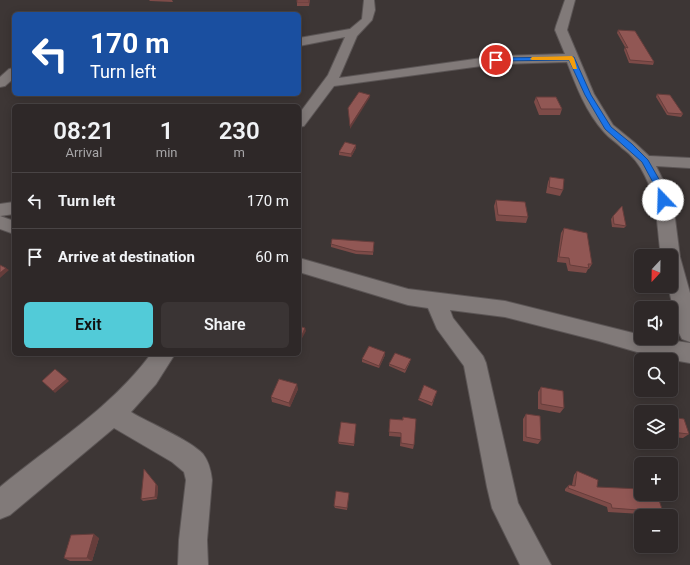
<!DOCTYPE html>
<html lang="en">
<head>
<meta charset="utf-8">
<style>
	:root { --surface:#2e2828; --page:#3a3434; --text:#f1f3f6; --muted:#a7a6a8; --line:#494445; --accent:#52cbd8 }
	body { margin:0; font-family:Roboto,sans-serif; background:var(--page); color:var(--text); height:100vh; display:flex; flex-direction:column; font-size:15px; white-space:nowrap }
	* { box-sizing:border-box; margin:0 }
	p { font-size:13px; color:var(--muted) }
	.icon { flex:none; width:22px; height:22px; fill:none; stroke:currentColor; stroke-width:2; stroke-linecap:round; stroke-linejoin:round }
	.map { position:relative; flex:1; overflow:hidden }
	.sheet { position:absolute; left:12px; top:104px; width:289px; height:252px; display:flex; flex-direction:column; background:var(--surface); border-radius:6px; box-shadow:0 2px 10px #0003,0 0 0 1px var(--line) }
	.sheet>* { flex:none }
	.top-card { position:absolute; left:12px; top:12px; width:289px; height:84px; border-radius:6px; box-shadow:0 2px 10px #0003,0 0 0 1px var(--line); background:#1a4fa0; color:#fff; overflow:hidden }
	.needle { width:26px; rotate:202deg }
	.controls { position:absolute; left:634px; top:249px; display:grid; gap:8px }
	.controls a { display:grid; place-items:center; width:44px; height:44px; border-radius:6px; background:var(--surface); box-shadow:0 2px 10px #0003,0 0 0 1px var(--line); font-size:20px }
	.pin { position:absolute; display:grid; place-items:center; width:34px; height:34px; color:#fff; margin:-17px; border:2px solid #fff; border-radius:50%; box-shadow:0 1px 4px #0007 }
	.me { position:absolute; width:44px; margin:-22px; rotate:339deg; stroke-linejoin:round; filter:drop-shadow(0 0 3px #0008) }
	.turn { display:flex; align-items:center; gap:14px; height:84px; padding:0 12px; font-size:18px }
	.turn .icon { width:52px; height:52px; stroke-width:2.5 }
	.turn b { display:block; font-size:28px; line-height:34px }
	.eta { display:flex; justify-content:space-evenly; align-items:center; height:68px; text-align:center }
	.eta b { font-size:24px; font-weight:600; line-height:28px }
	.action { display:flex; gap:8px; margin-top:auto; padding:8px 12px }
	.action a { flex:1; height:46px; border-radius:6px; background:var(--accent); color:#111; font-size:16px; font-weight:600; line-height:46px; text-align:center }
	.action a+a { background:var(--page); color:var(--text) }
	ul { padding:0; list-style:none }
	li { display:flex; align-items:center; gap:12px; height:56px; padding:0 12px; border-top:1px solid var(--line) }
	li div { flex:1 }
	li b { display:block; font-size:15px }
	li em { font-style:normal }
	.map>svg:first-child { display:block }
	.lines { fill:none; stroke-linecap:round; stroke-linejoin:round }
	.minor-casing { stroke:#5b5555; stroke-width:2 }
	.minor { fill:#817a79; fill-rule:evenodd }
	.wall { fill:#7d4b48 }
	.shaded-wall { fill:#663d3b }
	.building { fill:#915754; stroke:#663d3b }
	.route { fill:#1a73e8; stroke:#114b97 }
	.slow { fill:#f59e0b }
</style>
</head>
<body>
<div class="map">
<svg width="690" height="565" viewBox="0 0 690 565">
	<rect width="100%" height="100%" fill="#3d3635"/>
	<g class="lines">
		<g class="minor-casing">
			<g id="minor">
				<path d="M364,0H374L375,10L372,20L357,36L339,78L496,56L565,54L555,30L556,26L565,0H575L567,30L594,94L613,125L635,143L649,156L690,158V168L656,166L670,194L674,211L680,257L690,293V342L682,339L679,333L668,286H671V256H661C657,229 658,201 645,176C640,165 632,155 622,148C616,142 609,138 604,132C586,112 576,86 567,62L496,64L334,86L304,126L299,127V114L328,75L345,37L299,46V38L350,29L362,19Z"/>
				<polygon points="14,68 14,78 5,86 0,87 0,77 9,69"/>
				<polygon points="14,202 14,214 0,216 14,221 14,234 0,229 0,204"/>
				<polygon points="299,258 408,289 505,301 641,335 641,338 654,338 690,343 690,363 651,356 599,341 505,317 450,310 453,318 483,356 486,363 518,503 551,565 520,565 492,508 487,487 464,366 437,329 428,308 408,305 299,272"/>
				<path d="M151,354H175L156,384L131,412C149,423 190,440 203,454C209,462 211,471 212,480L207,540L208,565H178L179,540L186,480L184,472L172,462L114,428L10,515L0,519V487C52,444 110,409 151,354Z"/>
			</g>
		</g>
		<use href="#minor" class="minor"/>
	</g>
	<g class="wall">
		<polygon points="149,0 172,0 173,2 150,1"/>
		<polygon points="310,0 309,6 297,6 297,2"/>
		<polygon points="618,30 654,62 653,65 629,63 624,50 625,47 617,33"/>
		<polygon points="657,94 683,114 681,117 667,115 656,97"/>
		<polygon points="536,97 562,109 560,115 539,115 534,102"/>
		<polygon points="356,145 356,148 351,157 339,155 339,152"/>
		<polygon points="550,177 563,190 560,196 546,193 548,182"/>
		<polygon points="496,200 528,217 526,223 496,221 494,206"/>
		<polygon points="613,216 626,226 624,228 612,227 611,219"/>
		<polygon points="564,228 592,264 589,269 588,269 586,273 568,271 566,263 557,262 561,233"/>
		<polygon points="374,242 373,255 356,254 331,247 331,244"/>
		<polygon points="385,352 385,355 379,368 362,362 362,359"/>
		<polygon points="410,362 405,373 389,366 389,364"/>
		<polygon points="541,387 564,408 560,413 538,409 538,392"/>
		<polygon points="298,389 290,407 272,402 271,397"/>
		<polygon points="437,391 432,406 418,400 419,398"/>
		<polygon points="526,414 541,440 538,444 523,441 523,419"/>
		<polygon points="403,417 414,445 413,449 400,446 401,437 389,436 390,419 402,420"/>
		<polygon points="671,417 689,434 683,438 671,437"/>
		<polygon points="356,424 354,446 339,444 338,442"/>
		<polygon points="577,471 597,487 663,512 658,515 608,512 607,507 565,491 565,489 569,485 572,485 574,475"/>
		<polygon points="158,486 157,499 143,501 141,499"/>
		<polygon points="349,493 347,510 335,508 334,506"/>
		<polygon points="99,538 92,561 70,561 64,558"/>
	</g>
	<g class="shaded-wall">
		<polygon points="370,95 370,97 350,129 350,126"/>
		<polygon points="356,145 356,148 351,157 351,154"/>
		<polygon points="6,268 9,270 0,278 0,273"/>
		<polygon points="305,328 306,331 300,342 300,340"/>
		<polygon points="385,352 385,355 379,368 379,366"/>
		<polygon points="67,379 69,381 55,393 53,391"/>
		<polygon points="297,384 298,389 290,407 289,403"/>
		<polygon points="144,469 158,486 157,499 155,497"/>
		<polygon points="94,534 99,538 92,561 87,558"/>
	</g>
	<g class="building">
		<rect x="297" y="0" width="12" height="2"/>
		<polygon points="618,30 635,31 654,62 630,60 625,47 628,48"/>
		<polygon points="359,92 370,95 350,126 348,108"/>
		<polygon points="657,94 670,95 683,114 668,113"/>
		<polygon points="536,97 556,97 562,109 541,109"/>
		<polygon points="345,142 356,145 351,154 339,152"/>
		<polygon points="550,177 564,179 563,190 549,187"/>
		<polygon points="496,200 525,202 528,217 498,215"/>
		<polygon points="622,206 626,226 614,224 613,216"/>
		<polygon points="564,228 587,233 592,264 588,264 589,268 570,265 569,258 559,257"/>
		<polygon points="332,239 374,242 373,252 356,251 331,244"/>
		<polygon points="0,265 6,268 0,273"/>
		<polygon points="299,326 305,328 300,340 299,339"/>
		<polygon points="369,346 385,352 379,366 362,359"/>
		<polygon points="395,353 411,359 405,370 389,364"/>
		<polygon points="55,369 67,379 53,391 42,381"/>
		<polygon points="279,379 297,384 289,403 271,397"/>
		<polygon points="424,385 437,391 432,403 419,398"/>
		<polygon points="541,387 563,391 564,408 541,404"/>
		<polygon points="526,414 540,416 541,440 526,437"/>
		<polygon points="403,417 416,419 414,445 401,443 401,433 389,432 390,419 403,420"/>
		<polygon points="671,417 684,419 689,434 671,432"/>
		<polygon points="341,422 356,424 354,444 338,442"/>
		<polygon points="144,469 156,484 155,497 141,499"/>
		<polygon points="577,471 598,480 597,487 641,489 641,494 657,494 663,512 612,508 611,504 568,488 569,485 575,486"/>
		<polygon points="336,491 349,493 347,508 334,506"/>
		<polygon points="94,534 87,558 64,558 71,535"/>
	</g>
	<polygon class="route" points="574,57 591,95 611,127 632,144 648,160 664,188 667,200 666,202 660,202 656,188 642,162 605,129 585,95 569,60 496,61 493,60 496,58"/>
	<polygon class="slow" points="572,56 574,58 577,69 573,69 569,60 532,60 530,59 532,57"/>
</svg>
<div class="controls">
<a><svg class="needle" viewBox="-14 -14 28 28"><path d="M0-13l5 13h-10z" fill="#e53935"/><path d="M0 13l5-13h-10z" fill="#a7a6a8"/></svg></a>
<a><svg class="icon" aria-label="sound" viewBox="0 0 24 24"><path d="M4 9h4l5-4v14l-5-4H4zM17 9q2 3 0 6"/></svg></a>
<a><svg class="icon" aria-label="search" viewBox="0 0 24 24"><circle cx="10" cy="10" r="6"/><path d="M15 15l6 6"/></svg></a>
<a><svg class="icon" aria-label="layers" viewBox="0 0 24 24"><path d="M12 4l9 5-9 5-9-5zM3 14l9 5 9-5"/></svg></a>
<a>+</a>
<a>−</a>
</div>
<div class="pin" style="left:496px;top:60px;background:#d93025"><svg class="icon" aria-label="arrive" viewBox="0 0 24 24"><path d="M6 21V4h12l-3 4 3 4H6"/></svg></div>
<svg class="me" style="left:663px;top:200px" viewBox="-20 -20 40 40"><circle r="19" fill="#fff"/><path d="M0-13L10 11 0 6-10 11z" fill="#1a73e8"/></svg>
<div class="top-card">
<div class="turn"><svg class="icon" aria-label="left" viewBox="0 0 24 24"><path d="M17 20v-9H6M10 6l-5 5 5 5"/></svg><div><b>170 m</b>Turn left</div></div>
</div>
<section class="sheet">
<div class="eta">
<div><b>08:21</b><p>Arrival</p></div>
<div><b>1</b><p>min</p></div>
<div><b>230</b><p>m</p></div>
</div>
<ul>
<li><svg class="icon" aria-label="left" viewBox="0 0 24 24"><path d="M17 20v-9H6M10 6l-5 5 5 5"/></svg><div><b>Turn left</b></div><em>170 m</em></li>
<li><svg class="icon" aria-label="arrive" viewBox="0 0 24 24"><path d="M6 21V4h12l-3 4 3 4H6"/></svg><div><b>Arrive at destination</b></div><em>60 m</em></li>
</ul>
<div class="action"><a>Exit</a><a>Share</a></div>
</section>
</div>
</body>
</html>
